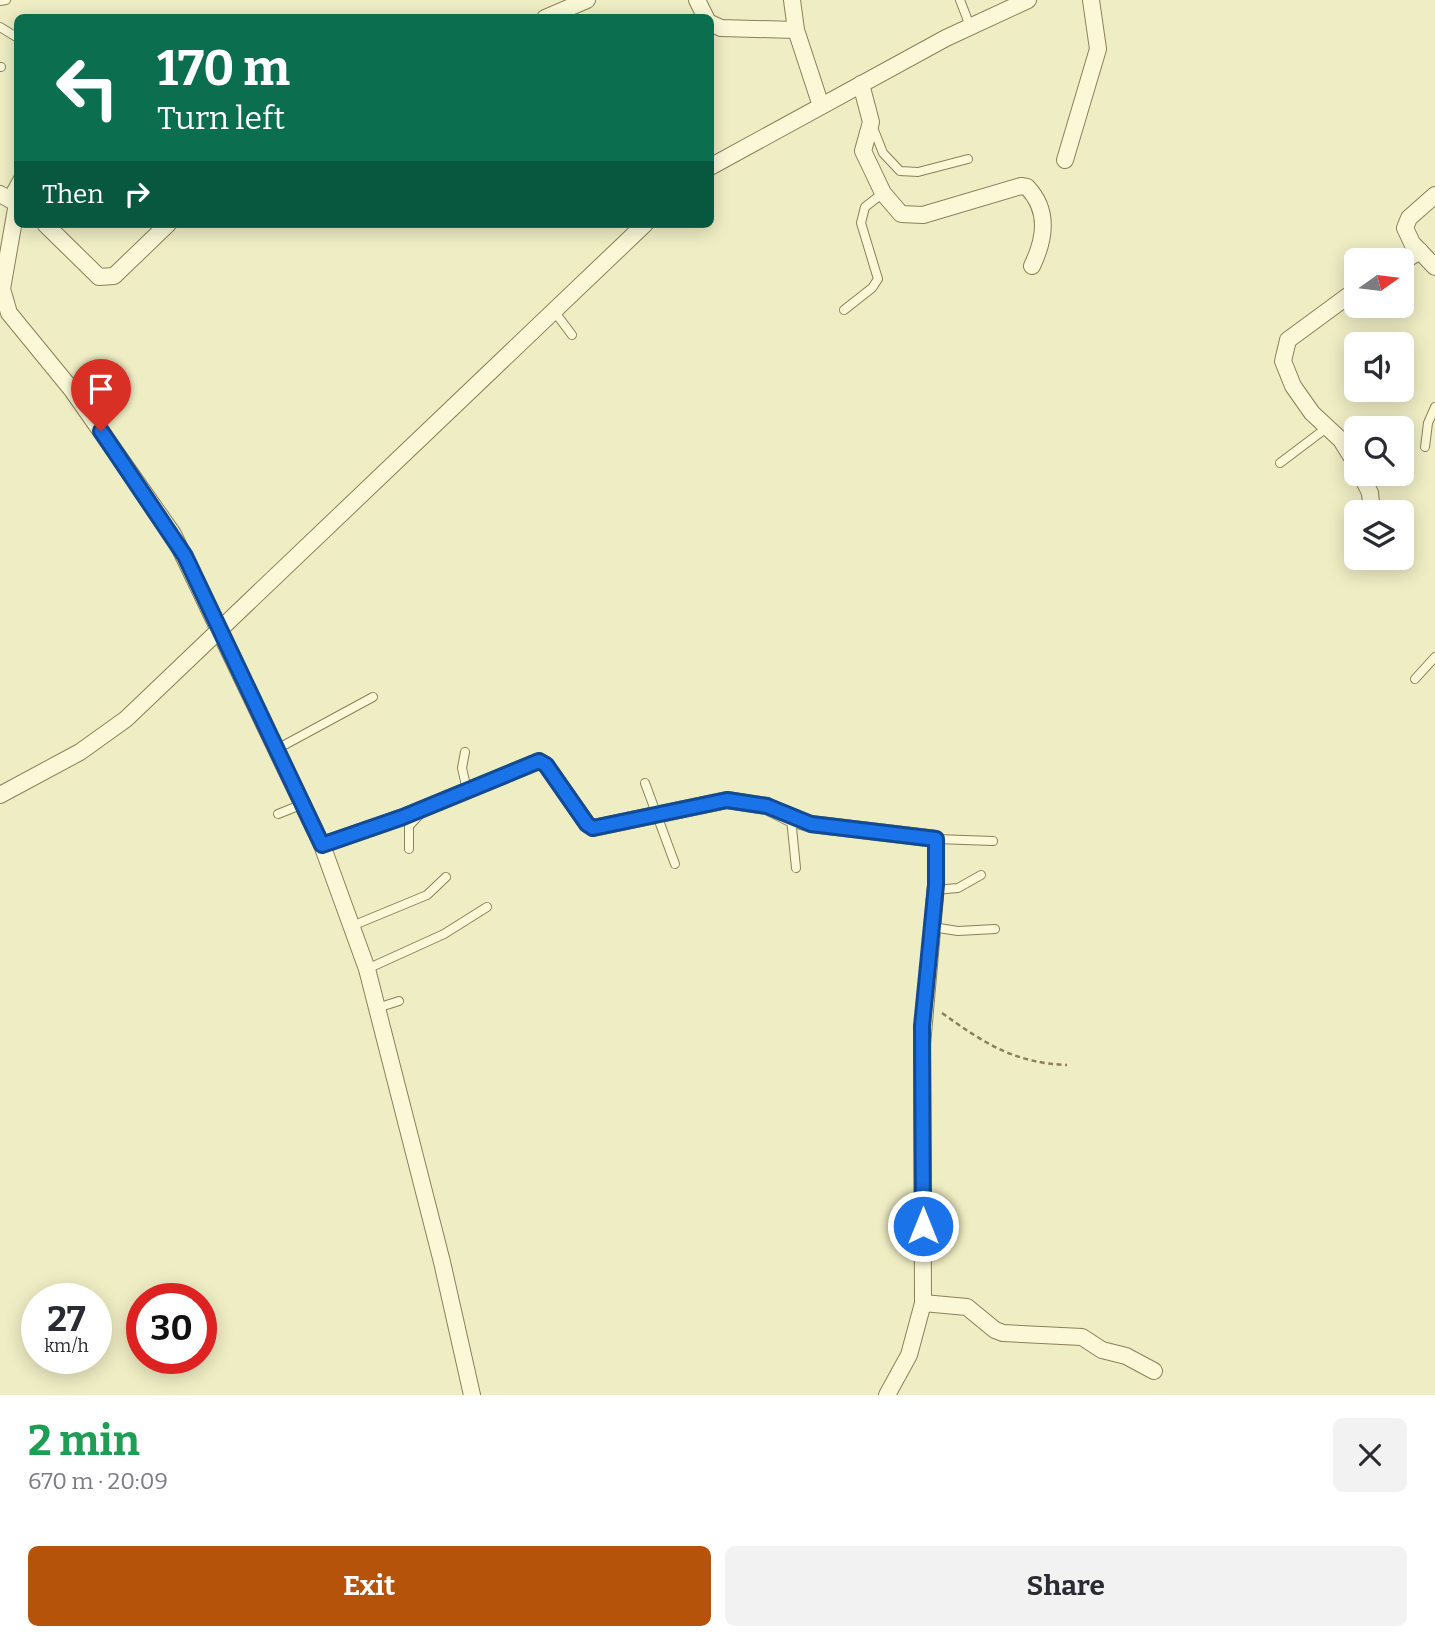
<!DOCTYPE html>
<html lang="en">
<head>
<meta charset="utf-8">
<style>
	:root { --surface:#fff; --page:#f2f2f3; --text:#2b2b33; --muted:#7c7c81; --accent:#b45309 }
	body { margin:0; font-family:Bitter,serif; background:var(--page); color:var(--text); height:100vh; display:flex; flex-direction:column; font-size:26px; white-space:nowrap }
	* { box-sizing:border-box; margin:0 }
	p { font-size:23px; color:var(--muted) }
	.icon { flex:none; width:38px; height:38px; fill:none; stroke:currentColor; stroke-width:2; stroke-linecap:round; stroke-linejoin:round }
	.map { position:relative; height:1395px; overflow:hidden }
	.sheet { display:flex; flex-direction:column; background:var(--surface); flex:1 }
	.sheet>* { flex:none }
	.banner { position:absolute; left:14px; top:14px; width:700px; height:214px; border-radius:10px; box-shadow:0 4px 18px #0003; background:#0b6e4f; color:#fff; overflow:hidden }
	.needle { width:46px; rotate:76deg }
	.fabs { position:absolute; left:1344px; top:248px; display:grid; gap:14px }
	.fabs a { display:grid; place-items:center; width:70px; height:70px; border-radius:10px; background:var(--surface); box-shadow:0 4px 18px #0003; font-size:35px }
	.speed { position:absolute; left:21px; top:1283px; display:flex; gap:14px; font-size:35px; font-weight:700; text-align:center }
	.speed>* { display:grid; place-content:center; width:91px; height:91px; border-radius:50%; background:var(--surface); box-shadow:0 4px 18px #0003; line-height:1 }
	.speed small { font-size:18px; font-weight:400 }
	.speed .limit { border:10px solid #d22; background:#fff; color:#111 }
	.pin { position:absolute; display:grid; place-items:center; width:60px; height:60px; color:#fff; margin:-72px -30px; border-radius:50% 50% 50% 0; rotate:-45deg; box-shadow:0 0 7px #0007 }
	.pin .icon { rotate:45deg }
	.me { position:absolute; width:77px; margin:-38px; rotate:0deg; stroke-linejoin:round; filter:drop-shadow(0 0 5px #0008) }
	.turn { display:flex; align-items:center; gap:24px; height:147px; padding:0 28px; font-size:32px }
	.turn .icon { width:91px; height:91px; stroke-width:2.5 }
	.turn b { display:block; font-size:49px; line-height:60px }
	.then { display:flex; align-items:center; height:66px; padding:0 28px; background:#0003; gap:14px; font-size:26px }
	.round { display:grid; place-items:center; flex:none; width:74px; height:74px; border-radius:10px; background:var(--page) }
	.overview { display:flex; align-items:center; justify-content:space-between; height:119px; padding:0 28px }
	h1 { font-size:42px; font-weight:700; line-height:52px; color:#1e9e55 }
	.cta { display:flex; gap:14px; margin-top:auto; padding:14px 28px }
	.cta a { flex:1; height:80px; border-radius:10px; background:var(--accent); color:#fff; font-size:28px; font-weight:700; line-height:80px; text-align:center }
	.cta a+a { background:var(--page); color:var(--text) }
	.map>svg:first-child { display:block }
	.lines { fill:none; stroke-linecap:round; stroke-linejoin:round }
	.service-casing { stroke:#8a8059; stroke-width:10 }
	.minor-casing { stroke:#8a8059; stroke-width:18 }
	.path { stroke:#8a8059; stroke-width:2.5; stroke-dasharray:5 3.5; stroke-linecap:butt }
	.service { stroke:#faf8d7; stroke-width:8 }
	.minor { stroke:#faf8d7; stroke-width:16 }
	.route-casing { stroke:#114b97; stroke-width:18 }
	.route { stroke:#1a73e8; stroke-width:12 }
</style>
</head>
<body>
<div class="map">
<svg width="1435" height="1395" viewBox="0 0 1435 1395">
	<rect width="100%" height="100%" fill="#efedc3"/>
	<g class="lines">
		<g class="service-casing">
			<g id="service">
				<polyline points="960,0 970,26"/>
				<polyline points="0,1 6,0"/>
				<polyline points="0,27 18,38"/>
				<polyline points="0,67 1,67"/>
				<polyline points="872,125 883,153 900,171 918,172 968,159"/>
				<polyline points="7,198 18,178"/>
				<polyline points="844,310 872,288 878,279 861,223 865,207 883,193"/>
				<polyline points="554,311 572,335"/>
				<polyline points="1425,447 1428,423 1435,407"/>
				<polyline points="1280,463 1329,426"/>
				<polyline points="1415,679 1435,657"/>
				<polyline points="277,749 373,697"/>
				<polyline points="465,752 462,768 467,790"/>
				<polyline points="645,783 675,864"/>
				<polyline points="278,814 303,804"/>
				<polyline points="791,818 796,868"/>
				<polyline points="936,839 993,841"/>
				<polyline points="409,849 409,826 421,813"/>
				<polyline points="935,890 958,888 981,875"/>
				<polyline points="352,926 427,895 446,877"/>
				<polyline points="932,927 958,931 995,929"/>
				<polyline points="367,969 444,934 487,907"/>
				<polyline points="377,1008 399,1001"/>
			</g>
		</g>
		<g class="minor-casing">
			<g id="minor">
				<polyline points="697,0 706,18"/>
				<polyline points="792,0 796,30 821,106"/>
				<polyline points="545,18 587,0"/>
				<polyline points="710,23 721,28 796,30"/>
				<path d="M861,84L871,122L863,151L883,193L901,214L923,215L1021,186L1027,187C1050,211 1045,239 1032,266"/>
				<polyline points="1065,160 1098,49 1091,0"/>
				<polyline points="710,167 946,38 1028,0"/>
				<polyline points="0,194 18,204"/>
				<polyline points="1435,195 1409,218 1405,228 1412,243 1435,267"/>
				<polyline points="17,203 2,289 9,313 72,390 173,534 322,845 367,969 442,1262 472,1395"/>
				<polyline points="45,224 99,277 114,276 168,224"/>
				<polyline points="1402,262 1420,251"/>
				<polyline points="1356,290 1288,340 1283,361 1293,386 1312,413 1341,440 1356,464"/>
				<polyline points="1361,474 1370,493 1372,513"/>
				<polyline points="0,795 80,752 126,719 645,224"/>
				<polyline points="322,845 403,817 539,761 546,765 587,824 593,828 727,800 767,806 791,818 811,824 936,839 936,885 922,1045 923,1303 909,1355 887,1395"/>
				<polyline points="923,1303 967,1307 995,1330 1003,1333 1082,1337 1102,1350 1126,1356 1154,1371"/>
			</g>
		</g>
		<path class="path" d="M942,1013C984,1043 1014,1063 1067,1065"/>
		<use href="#service" class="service"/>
		<use href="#minor" class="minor"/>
	</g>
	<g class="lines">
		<g class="route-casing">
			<polyline id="route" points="101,431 185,556 322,845 403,817 539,761 546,765 587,824 593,828 727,800 767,806 811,824 936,839 936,885 922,1026 923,1226"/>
		</g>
		<use href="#route" class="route"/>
	</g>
</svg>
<div class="fabs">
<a><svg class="needle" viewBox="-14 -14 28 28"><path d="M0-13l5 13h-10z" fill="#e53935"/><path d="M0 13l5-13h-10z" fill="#7c7c81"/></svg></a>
<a><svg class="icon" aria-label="sound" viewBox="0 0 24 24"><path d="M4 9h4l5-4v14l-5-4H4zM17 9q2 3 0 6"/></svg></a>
<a><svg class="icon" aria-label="search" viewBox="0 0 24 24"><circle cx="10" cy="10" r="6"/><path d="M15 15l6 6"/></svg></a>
<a><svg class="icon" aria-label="layers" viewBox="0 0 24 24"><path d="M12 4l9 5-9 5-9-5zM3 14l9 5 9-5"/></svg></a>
</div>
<div class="speed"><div>27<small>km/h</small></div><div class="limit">30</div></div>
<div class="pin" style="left:101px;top:431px;background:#d93025"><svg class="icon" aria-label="arrive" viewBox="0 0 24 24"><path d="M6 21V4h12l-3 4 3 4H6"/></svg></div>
<svg class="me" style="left:923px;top:1226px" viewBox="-20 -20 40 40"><circle r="17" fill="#1a73e8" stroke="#fff" stroke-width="3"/><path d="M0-11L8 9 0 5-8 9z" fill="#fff"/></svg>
<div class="banner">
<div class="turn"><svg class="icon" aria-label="left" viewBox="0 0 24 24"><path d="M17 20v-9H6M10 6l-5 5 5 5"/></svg><div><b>170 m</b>Turn left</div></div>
<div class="then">Then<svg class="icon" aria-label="right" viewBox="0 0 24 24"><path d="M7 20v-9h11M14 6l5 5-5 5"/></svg></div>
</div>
</div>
<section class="sheet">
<div class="overview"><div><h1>2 min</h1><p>670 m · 20:09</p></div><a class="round"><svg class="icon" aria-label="close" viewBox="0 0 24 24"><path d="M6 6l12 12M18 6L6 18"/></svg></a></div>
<div class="cta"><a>Exit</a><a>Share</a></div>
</section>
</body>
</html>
